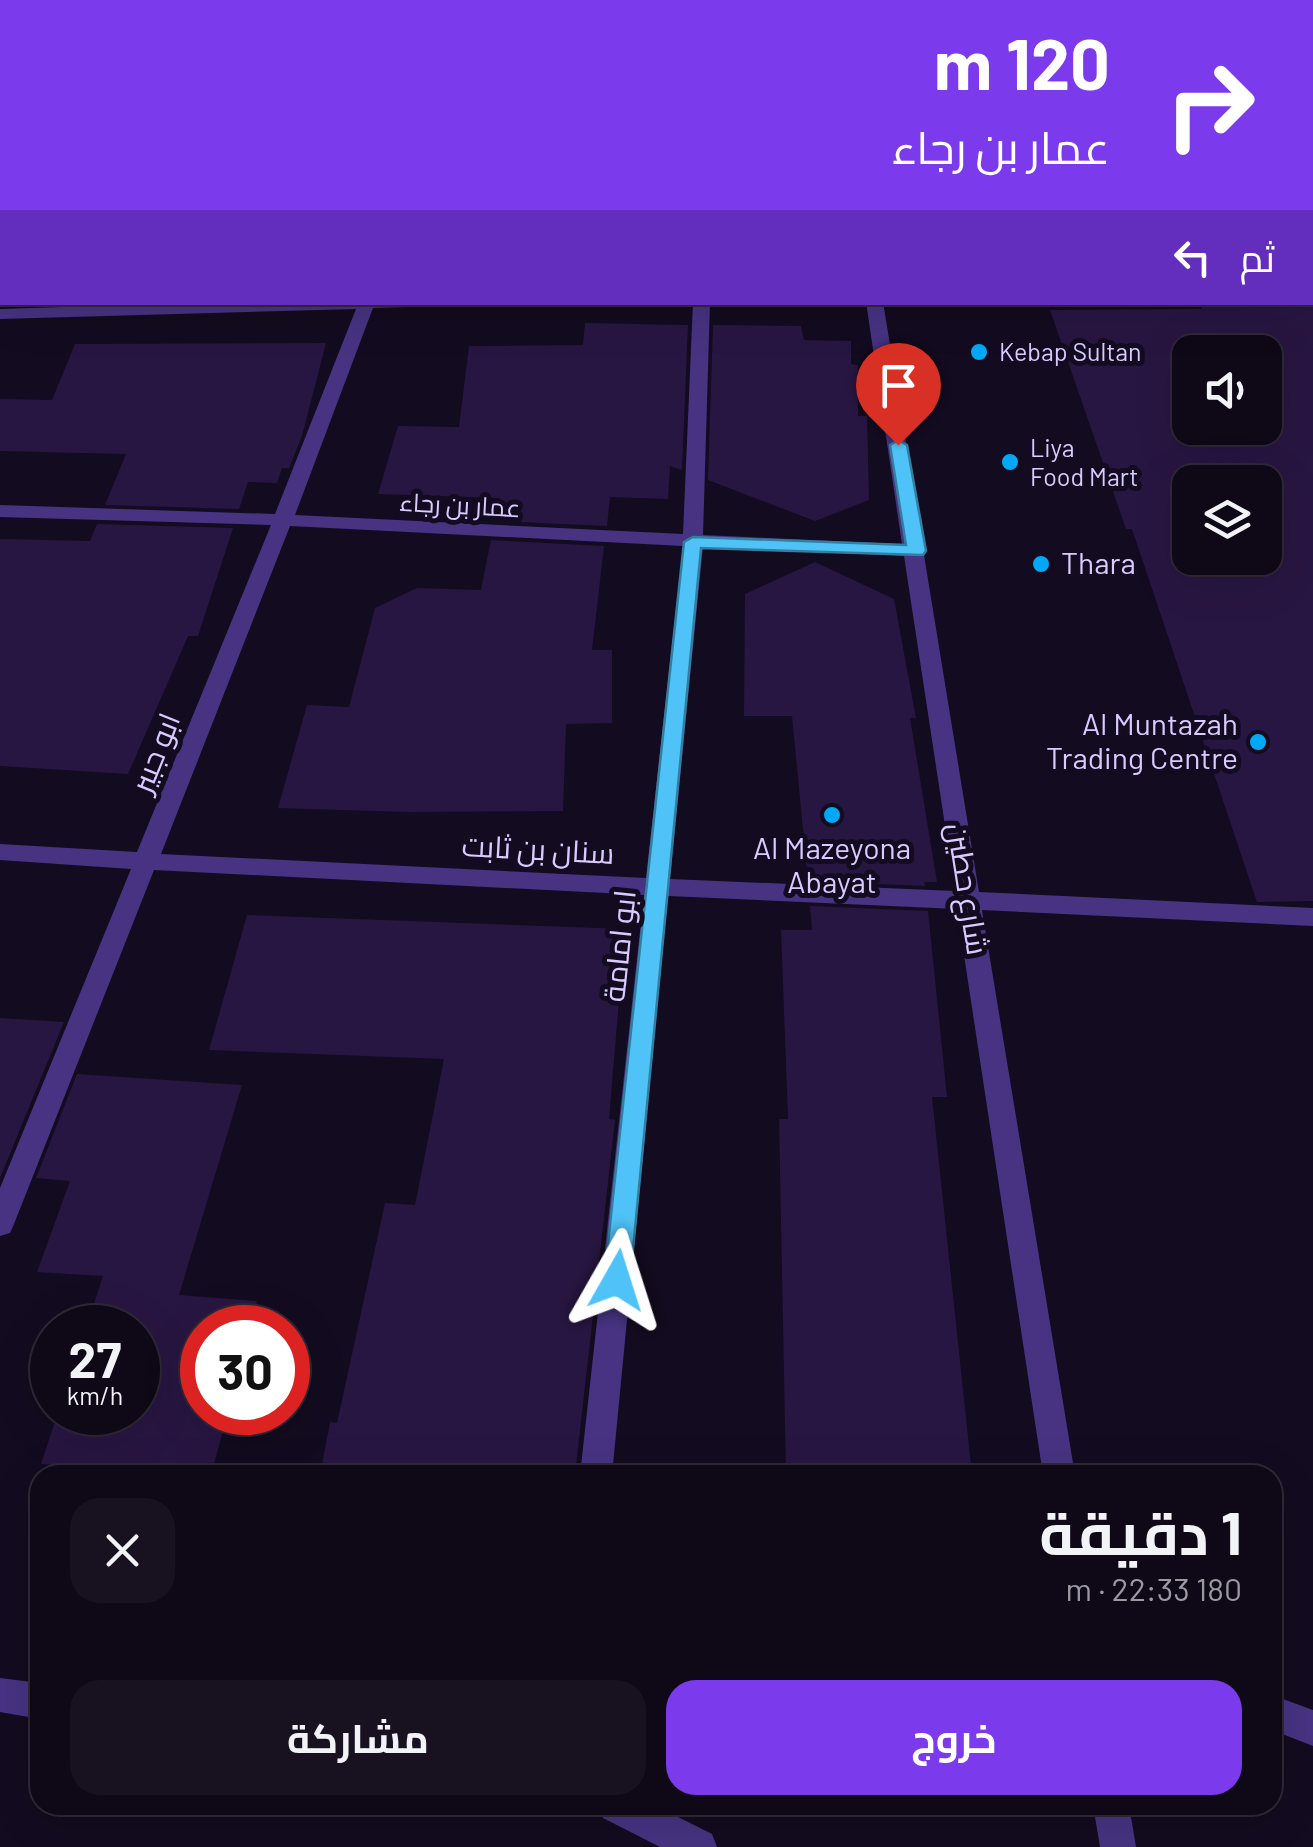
<!DOCTYPE html>
<html lang="ar">
<head>
<meta charset="utf-8">
<style>
	:root { --surface:#0e0817; --page:#171120; --text:#f1f3f6; --muted:#9b9aa1; --line:#2e2936; --accent:#7c3aed }
	body { margin:0; font-family:Barlow,Cairo,sans-serif; background:var(--page); color:var(--text); direction:rtl; height:100vh; display:flex; flex-direction:column; font-size:38px; white-space:nowrap }
	* { box-sizing:border-box; margin:0 }
	p { font-size:32px; color:var(--muted) }
	.icon { flex:none; width:55px; height:55px; fill:none; stroke:currentColor; stroke-width:2; stroke-linecap:round; stroke-linejoin:round }
	.map { position:relative; flex:1; overflow:hidden; direction:ltr }
	.sheet { position:absolute; left:30px; top:1465px; width:1252px; height:350px; display:flex; flex-direction:column; background:var(--surface); border-radius:30px; box-shadow:0 10px 40px #0002,0 0 0 2px var(--line); direction:rtl }
	.sheet>* { flex:none }
	.guide { position:absolute; left:0px; top:0px; width:1315px; height:305px; box-shadow:0 10px 40px #0002,0 0 0 2px var(--line); direction:rtl; background:#7c3aed; color:#fff; overflow:hidden }
	.tools { position:absolute; left:1172px; top:335px; display:grid; gap:20px }
	.tools a { display:grid; place-items:center; width:110px; height:110px; border-radius:20px; background:var(--surface); box-shadow:0 10px 40px #0002,0 0 0 2px var(--line); font-size:50px }
	.speed { position:absolute; left:30px; top:1305px; display:flex; gap:20px; font-size:50px; font-weight:700; text-align:center }
	.speed>* { display:grid; place-content:center; width:130px; height:130px; border-radius:50%; background:var(--surface); box-shadow:0 10px 40px #0002,0 0 0 2px var(--line); line-height:1 }
	.speed small { font-size:25px; font-weight:400 }
	.speed .limit { border:15px solid #d22; background:#fff; color:#111 }
	.pin { position:absolute; display:grid; place-items:center; width:85px; height:85px; color:#fff; margin:-102px -42px; border-radius:50% 50% 50% 0; rotate:-45deg; box-shadow:0 0 10px #0007 }
	.pin .icon { rotate:45deg }
	.me { position:absolute; width:110px; margin:-55px; rotate:6deg; stroke-linejoin:round; filter:drop-shadow(0 0 8px #0008) }
	.turn { display:flex; align-items:center; gap:35px; height:210px; padding:0 40px; font-size:45px }
	.turn .icon { width:130px; height:130px; stroke-width:2.5 }
	.turn b { display:block; font-size:70px; line-height:85px }
	.then { display:flex; align-items:center; height:95px; padding:0 40px; background:#0003; gap:20px; font-size:38px }
	.round { display:grid; place-items:center; flex:none; width:105px; height:105px; border-radius:30px; background:var(--page) }
	.overview { display:flex; align-items:center; justify-content:space-between; height:170px; padding:0 40px }
	h1 { font-size:60px; font-weight:700; line-height:75px }
	.cta { display:flex; gap:20px; margin-top:auto; padding:20px 40px }
	.cta a { flex:1; height:115px; border-radius:30px; background:var(--accent); color:#fff; font-size:40px; font-weight:700; line-height:115px; text-align:center }
	.cta a+a { background:var(--page); color:var(--text) }
	.map>svg:first-child { display:block }
	.building { fill:#281642; fill-rule:evenodd }
	.lines { fill:none; stroke-linecap:round; stroke-linejoin:round }
	.lane { fill:#473382; fill-rule:evenodd }
	.street { fill:#473382; fill-rule:evenodd }
	.secondary { fill:#8661ff; fill-rule:evenodd }
	.route { fill:#4fc3f7; stroke:#337fa1; stroke-width:2.5 }
	.poi-dot { fill:#00a8f5; stroke:#130b1f; stroke-width:4 }
	.labels { text-anchor:middle; stroke-width:10; stroke-linejoin:round; paint-order:stroke }
	.far-poi-label { font-size:25px; fill:#dbcaff; stroke:#130b1f; text-anchor:start }
	.far-street-label { font-size:25px; fill:#dbcaff; stroke:#130b1f }
	.poi-label { font-size:30px; fill:#dbcaff; stroke:#130b1f; text-anchor:start }
	.street-label { font-size:30px; fill:#dbcaff; stroke:#130b1f }
</style>
</head>
<body>
<div class="map">
<svg width="1313" height="1847" viewBox="0 0 1313 1847">
	<rect width="100%" height="100%" fill="#130b1f"/>
	<g class="building">
		<path d="M1200,302H1313V901L1257,902L1132,529H1126L1050,310L1202,309ZM1190,352H1265V428H1190ZM1190,482H1265V558H1190Z"/>
		<polygon points="585,323 688,325 682,470 670,466 668,499 610,497 607,526 495,521 500,498 378,494 398,426 459,427 469,346 583,345"/>
		<polygon points="713,325 801,326 804,340 851,341 851,364 858,365 858,416 867,416 869,500 815,521 708,480"/>
		<polygon points="326,343 302,436 289,468 282,468 277,483 248,482 239,509 105,505 126,454 0,451 0,399 52,400 75,344"/>
		<polygon points="97,524 233,528 198,636 188,636 128,774 0,766 0,539 90,541"/>
		<polygon points="491,540 604,546 592,650 612,650 612,723 566,724 563,811 409,812 278,808 307,705 349,707 375,608 417,588 481,590"/>
		<polygon points="815,562 894,599 916,718 910,718 937,882 924,882 925,886 808,881 792,716 744,716 745,594"/>
		<polygon points="810,906 928,911 947,1097 932,1097 972,1475 786,1475 779,1119 788,1119 781,930 812,930"/>
		<polygon points="247,915 625,929 609,1119 615,1120 575,1475 320,1475 330,1422 337,1423 385,1203 415,1205 444,1059 209,1050"/>
		<polygon points="0,1018 64,1022 0,1178"/>
		<polygon points="77,1074 242,1085 179,1295 257,1301 250,1328 202,1328 202,1412 228,1412 211,1475 41,1464 58,1412 138,1412 138,1328 86,1328 103,1276 37,1272 70,1181 36,1178"/>
	</g>
	<g class="lines">
		<g class="lane">
			<polygon points="393,0 407,0 407,2 394,2"/>
			<polygon points="597,0 611,0 611,2 598,2"/>
			<polygon points="0,1678 40,1683 40,1719 0,1712"/>
			<polygon points="1272,1695 1313,1710 1313,1746 1272,1730"/>
			<polygon points="598,1805 654,1805 712,1834 717,1847 660,1847 603,1818"/>
		</g>
		<g class="street">
			<polygon points="1196,0 1212,0 1214,2 1198,2"/>
			<polygon points="2,16 2,28 0,29 0,17"/>
			<rect x="1312" y="31" width="1" height="8"/>
			<rect x="0" y="121" width="2" height="8"/>
			<rect x="1312" y="147" width="1" height="10"/>
			<polygon points="2,262 2,276 0,277 0,263"/>
			<path d="M217,302H416L408,307L373,308L295,515L683,534L693,302H710L703,535L902,544L866,302H883L923,546L927,551L924,555L979,892L1313,908V926L982,910L1075,1475H1043L957,909L668,896L612,1475H580L644,895L154,870L14,1224L10,1233L0,1236V1188L131,869L0,860V844L137,852L271,525L0,517V505L275,514L356,309L0,319V309ZM290,526L683,546L646,878L161,854ZM703,546L904,556L955,891L670,879Z"/>
			<polygon points="1093,1805 1129,1805 1136,1847 1100,1847"/>
		</g>
		<g class="secondary">
			<polygon points="797,0 811,0 811,2 798,2"/>
			<polygon points="839,0 853,0 854,2 841,2"/>
			<rect x="1312" y="74" width="1" height="8"/>
			<rect x="1312" y="96" width="1" height="8"/>
		</g>
	</g>
	<polygon class="route" points="898,440 907,445 926,551 923,555 701,548 630,1280 627,1288 617,1291 607,1288 604,1280 684,542 693,537 906,545 890,445"/>
	<g class="poi-dot">
		<circle cx="979" cy="352" r="10"/>
		<circle cx="1010" cy="462" r="10"/>
		<circle cx="1041" cy="564" r="10"/>
		<circle cx="1258" cy="742" r="10"/>
		<circle cx="832" cy="815" r="10"/>
	</g>
	<g class="labels">
		<g class="far-poi-label">
			<text x="999" y="361">Kebap Sultan</text>
			<text x="1030" y="457">Liya<tspan x="1030" dy="29">Food Mart</tspan></text>
		</g>
		<g class="far-street-label">
			<text transform="translate(460 505) rotate(3)" y="9">عمار بن رجاء</text>
		</g>
		<g class="poi-label">
			<text x="1061" y="574">Thara</text>
			<text x="1238" y="735" text-anchor="end">Al Muntazah<tspan x="1238" dy="34">Trading Centre</tspan></text>
			<text x="832" y="859" text-anchor="middle">Al Mazeyona<tspan x="832" dy="34">Abayat</tspan></text>
		</g>
		<g class="street-label">
			<text transform="translate(156 753) rotate(-68)" y="10">ابو جبير</text>
			<text transform="translate(538 850) rotate(3)" y="10">سنان بن ثابت</text>
			<text transform="translate(967 889) rotate(81)" y="10">شارع حطين</text>
			<text transform="translate(620 946) rotate(-84)" y="10">ابو امامة</text>
		</g>
	</g>
</svg>
<div class="tools">
<a><svg class="icon" aria-label="sound" viewBox="0 0 24 24"><path d="M4 9h4l5-4v14l-5-4H4zM17 9q2 3 0 6"/></svg></a>
<a><svg class="icon" aria-label="layers" viewBox="0 0 24 24"><path d="M12 4l9 5-9 5-9-5zM3 14l9 5 9-5"/></svg></a>
</div>
<div class="speed"><div>27<small>km/h</small></div><div class="limit">30</div></div>
<div class="pin" style="left:898px;top:445px;background:#d93025"><svg class="icon" aria-label="arrive" viewBox="0 0 24 24"><path d="M6 21V4h12l-3 4 3 4H6"/></svg></div>
<svg class="me" style="left:617px;top:1280px" viewBox="-20 -20 40 40"><path d="M0-17L14 15 0 8-14 15z" fill="#4fc3f7" stroke="#fff" stroke-width="4"/></svg>
<div class="guide">
<div class="turn"><svg class="icon" aria-label="right" viewBox="0 0 24 24"><path d="M7 20v-9h11M14 6l5 5-5 5"/></svg><div><b>120 m</b>عمار بن رجاء</div></div>
<div class="then">ثم<svg class="icon" aria-label="left" viewBox="0 0 24 24"><path d="M17 20v-9H6M10 6l-5 5 5 5"/></svg></div>
</div>
<section class="sheet">
<div class="overview"><div><h1>1 دقيقة</h1><p>180 m · 22:33</p></div><a class="round"><svg class="icon" aria-label="close" viewBox="0 0 24 24"><path d="M6 6l12 12M18 6L6 18"/></svg></a></div>
<div class="cta"><a>خروج</a><a>مشاركة</a></div>
</section>
</div>
</body>
</html>
